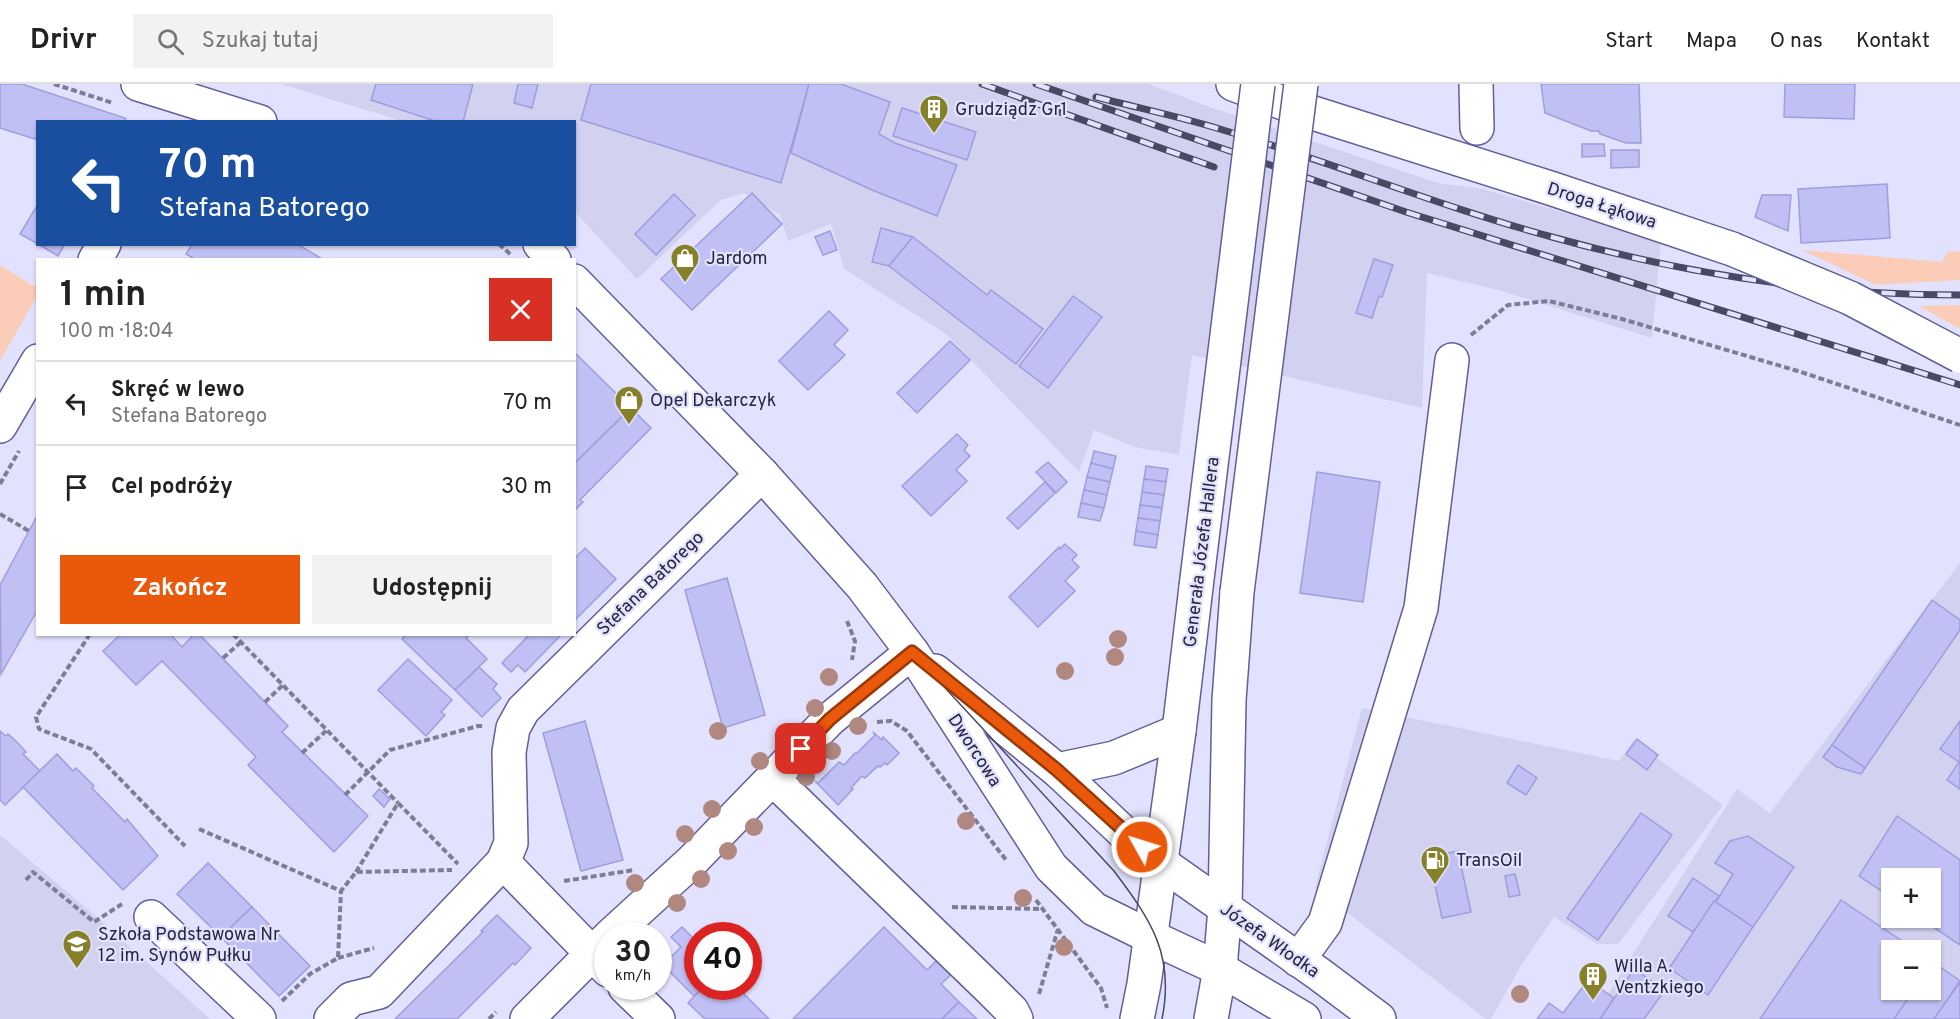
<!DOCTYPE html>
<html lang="pl">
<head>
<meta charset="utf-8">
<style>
	:root { --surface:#fff; --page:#f2f2f2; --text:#222; --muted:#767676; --line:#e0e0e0; --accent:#ea580c }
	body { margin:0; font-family:Overpass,sans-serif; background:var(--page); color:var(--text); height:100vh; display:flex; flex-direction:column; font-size:22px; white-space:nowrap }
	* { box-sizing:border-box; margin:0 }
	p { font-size:20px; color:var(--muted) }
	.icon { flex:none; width:33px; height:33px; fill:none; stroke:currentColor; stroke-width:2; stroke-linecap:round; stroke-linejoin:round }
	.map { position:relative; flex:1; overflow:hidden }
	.sheet { position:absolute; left:36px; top:174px; width:540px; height:378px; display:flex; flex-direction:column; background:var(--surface); border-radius:0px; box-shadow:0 2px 4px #0004 }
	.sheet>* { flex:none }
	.guide { position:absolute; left:36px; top:36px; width:540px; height:126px; border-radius:0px; box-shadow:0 2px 4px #0004; background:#1a4fa0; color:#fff; overflow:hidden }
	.controls { position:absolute; left:1881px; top:784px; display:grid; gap:12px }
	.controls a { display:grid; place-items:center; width:60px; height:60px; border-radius:0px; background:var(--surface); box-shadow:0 2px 4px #0004; font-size:30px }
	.speed { position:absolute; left:594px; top:838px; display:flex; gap:12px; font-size:30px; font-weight:700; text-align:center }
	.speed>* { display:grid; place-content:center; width:78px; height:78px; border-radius:50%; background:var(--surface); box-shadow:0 2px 4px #0004; line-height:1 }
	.speed small { font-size:15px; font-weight:400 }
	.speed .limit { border:9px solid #d22; background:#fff; color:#111 }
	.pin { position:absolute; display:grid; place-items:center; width:51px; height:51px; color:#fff; margin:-26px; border-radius:12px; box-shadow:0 3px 9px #0006 }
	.me { position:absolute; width:66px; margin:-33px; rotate:309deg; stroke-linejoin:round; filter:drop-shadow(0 0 4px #0008) }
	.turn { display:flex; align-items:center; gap:21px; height:126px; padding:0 24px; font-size:27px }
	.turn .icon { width:78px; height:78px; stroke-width:2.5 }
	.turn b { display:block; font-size:42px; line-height:51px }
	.round { display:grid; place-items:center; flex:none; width:63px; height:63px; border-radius:0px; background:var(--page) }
	.summary { display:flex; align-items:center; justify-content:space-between; height:102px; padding:0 24px }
	h1 { font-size:36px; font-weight:700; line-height:45px }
	.cta { display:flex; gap:12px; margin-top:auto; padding:12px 24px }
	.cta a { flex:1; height:69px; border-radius:0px; background:var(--accent); color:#fff; font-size:24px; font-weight:700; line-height:69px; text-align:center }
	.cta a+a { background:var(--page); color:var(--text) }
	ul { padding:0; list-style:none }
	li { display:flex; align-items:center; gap:18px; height:84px; padding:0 24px; border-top:2px solid var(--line) }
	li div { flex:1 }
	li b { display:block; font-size:22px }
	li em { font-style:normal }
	header { display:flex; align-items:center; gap:36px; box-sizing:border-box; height:84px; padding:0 30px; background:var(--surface); border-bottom:2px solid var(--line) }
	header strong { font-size:28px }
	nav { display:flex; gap:33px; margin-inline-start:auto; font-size:21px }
	.search { width:420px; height:54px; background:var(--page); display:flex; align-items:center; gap:15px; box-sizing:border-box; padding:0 21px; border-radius:0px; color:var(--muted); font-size:22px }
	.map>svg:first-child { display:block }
	.built { fill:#d2d2f0; fill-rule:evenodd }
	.green { fill:#fbccb8 }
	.building { fill:#c1c0f4; stroke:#9f9ddc; stroke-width:1.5 }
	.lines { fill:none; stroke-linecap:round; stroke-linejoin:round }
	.minor-casing { stroke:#625e99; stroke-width:36 }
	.major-casing { stroke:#625e99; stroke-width:36 }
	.path { stroke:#7d7d97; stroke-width:4; stroke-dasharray:6 3; stroke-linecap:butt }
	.minor { stroke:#fff; stroke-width:33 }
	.major { stroke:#fff; stroke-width:33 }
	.tram { stroke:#4a4963; stroke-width:1.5 }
	.rail-casing { stroke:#4a4963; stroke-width:7 }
	.rail { stroke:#e2e2fe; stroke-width:4.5; stroke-dasharray:14; stroke-linecap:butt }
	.major-bridge-casing { stroke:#625e99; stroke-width:36; stroke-linecap:butt }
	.major-bridge { stroke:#fff; stroke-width:33 }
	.tree { fill:#b0887f }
	.route-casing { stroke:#983908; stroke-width:15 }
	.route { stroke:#ea580c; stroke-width:10 }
	.labels { text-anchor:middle; stroke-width:4.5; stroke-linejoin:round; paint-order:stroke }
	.poi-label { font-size:18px; fill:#26253e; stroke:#e2e2fe; text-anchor:start }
	.street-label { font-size:18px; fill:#26253e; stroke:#e2e2fe }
</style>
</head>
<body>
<header>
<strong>Drivr</strong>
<div class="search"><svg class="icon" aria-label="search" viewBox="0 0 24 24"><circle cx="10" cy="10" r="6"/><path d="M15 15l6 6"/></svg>Szukaj tutaj</div>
<nav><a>Start</a><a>Mapa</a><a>O nas</a><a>Kontakt</a></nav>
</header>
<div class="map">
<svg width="1960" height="935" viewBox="0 0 1960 935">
	<rect width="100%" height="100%" fill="#e2e2fe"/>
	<g class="built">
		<polygon points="281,0 1149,0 1207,22 1438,99 1483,105 1661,157 1652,254 1498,206 1427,189 1422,324 1192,271 1179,371 1135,363 1094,346 1079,388 946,250 844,185 831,140 788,157 780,131 744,109 721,116 637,195 575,128 574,38 402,37"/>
		<path d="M1960,479V935H1592L1737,705L1770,729ZM1892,795H1930V834H1892ZM1892,867H1930V906H1892Z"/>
		<polygon points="1362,624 1619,677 1633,657 1723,721 1618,860 1597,860 1554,833 1522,880 1491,935 1486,935 1315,804"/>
		<polygon points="0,751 99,835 210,935 0,935"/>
	</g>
	<g class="green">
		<polygon points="1802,166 1942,178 1948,168 1960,167 1960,196 1876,201"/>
		<polygon points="0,181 33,202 37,200 38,210 0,277"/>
		<polygon points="1960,221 1960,245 1919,222"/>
	</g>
	<g class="building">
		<polygon points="0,0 22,0 125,34 127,38 38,38 38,56 0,44"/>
		<polygon points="376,0 473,0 463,38 438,38 371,16"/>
		<polygon points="518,0 538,0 532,24 514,19"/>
		<polygon points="591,0 809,0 781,99 581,36"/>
		<polygon points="809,0 841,0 890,18 879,50 895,59 957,81 937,132 872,106 791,69"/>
		<polygon points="1541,0 1639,0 1641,59 1626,59 1600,50 1599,47 1591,47 1545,29"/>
		<polygon points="1785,0 1855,0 1854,35 1784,33"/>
		<polygon points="902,24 976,48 967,76 893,52"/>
		<polygon points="1582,60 1604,60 1605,72 1582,73"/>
		<polygon points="1611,66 1639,66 1639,83 1611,84"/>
		<polygon points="1887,100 1890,154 1801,159 1798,105"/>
		<polygon points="752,109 782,140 692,226 661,195"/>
		<polygon points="674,110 695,131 656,171 635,150"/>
		<polygon points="1762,111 1791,111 1788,147 1755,133"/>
		<polygon points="38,120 38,160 20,150"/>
		<polygon points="881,144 913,153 889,182 872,178"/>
		<polygon points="830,147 837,166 823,171 815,153"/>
		<polygon points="913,153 987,211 991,206 1043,245 1016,280 889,182"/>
		<polygon points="38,160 65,160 58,172"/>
		<polygon points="192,160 297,160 324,176 196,176 186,170"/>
		<polygon points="1374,175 1393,181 1382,213 1379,212 1372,234 1356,229"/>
		<polygon points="1073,212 1102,233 1048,304 1019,282"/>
		<polygon points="829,227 848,246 834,261 845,271 808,306 779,277"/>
		<polygon points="950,257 970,276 917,329 897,309"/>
		<polygon points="574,268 631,324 574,380"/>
		<polygon points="631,324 651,344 580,416 583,418 574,427 574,380"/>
		<polygon points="957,350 968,361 964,366 970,372 956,386 967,397 931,432 902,402"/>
		<polygon points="1094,367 1116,372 1113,385 1091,379"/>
		<polygon points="1048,378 1067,398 1056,409 1036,388"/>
		<polygon points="1091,379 1113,385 1110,398 1087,393"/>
		<polygon points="1146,382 1168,385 1166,398 1144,395"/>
		<polygon points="1317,388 1380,398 1363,518 1300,509"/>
		<polygon points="1087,393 1110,398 1107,411 1084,406"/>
		<polygon points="1144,395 1166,398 1164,411 1142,408"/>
		<polygon points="1045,398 1055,409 1018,445 1007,434"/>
		<polygon points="1084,406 1107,411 1104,424 1081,419"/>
		<polygon points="1142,408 1164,411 1162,424 1140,421"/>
		<polygon points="1081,419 1104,424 1100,437 1078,433"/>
		<polygon points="1140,421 1162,424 1160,437 1138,434"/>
		<polygon points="37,432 38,525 1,590 0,501"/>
		<polygon points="1138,434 1160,437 1158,451 1136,447"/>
		<polygon points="1136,447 1158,451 1156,464 1134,461"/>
		<polygon points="1065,460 1077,471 1072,476 1079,483 1065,497 1075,507 1038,543 1009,513 1059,463 1060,465"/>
		<polygon points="585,464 616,495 574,537 574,475"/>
		<polygon points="727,494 765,631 723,644 685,506"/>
		<polygon points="1932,516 1960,536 1960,546 1865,684 1832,661"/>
		<polygon points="121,550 170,550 182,563 194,550 199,550 288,642 282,648 368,732 334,768 248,681 256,673 162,577 136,601 103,567"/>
		<polygon points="406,550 470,550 466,554 487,575 455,606 402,555"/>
		<polygon points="530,550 562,550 525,588 518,581 511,588 502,579"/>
		<polygon points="408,575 452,616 441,628 445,631 426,652 378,606"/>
		<polygon points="479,583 497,600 493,605 501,614 482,633 455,606"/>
		<polygon points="585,637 623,776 581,787 543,649"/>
		<polygon points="1960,637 1960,705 1947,696 1959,678 1940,665"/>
		<polygon points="0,647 6,652 8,650 17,658 26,668 23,670 40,687 5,721 0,716"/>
		<polygon points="873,648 882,656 883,653 899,669 887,681 885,679 880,683 878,682 865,694 862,692 851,704 853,705 838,721 815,697 818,699 839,678 844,681 855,669 857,669 875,651"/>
		<polygon points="1637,655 1658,671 1647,686 1626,670"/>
		<polygon points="1832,661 1865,684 1861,690 1837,683 1823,673"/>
		<polygon points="57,670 73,687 76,684 94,702 92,704 125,738 127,735 158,772 123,806 23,703"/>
		<polygon points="1518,681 1537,694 1526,711 1507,699"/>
		<polygon points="379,705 390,715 384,723 373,712"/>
		<polygon points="1641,729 1672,751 1598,856 1567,834"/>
		<polygon points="1897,732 1960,776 1960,861 1920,834 1930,834 1930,795 1892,795 1892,814 1859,792"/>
		<polygon points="1748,752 1794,783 1753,843 1716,818 1733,790 1715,779 1730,757"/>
		<polygon points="1458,767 1471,828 1442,834 1429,773"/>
		<polygon points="208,779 252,823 221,853 177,810"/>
		<polygon points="1515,790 1520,811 1509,813 1505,792"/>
		<polygon points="1693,794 1719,812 1693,848 1668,832"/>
		<polygon points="1841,816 1917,867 1892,867 1892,906 1914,906 1894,935 1760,935"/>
		<polygon points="1714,817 1753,843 1708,911 1672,886 1670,887 1668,886"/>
		<polygon points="252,823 310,882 279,912 221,853"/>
		<polygon points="497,831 531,864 515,881 513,879 457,935 395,935 483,848 481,847"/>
		<polygon points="682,843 696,857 698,856 698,903 703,903 694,912 663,881 681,863 671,853"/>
		<polygon points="884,843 927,886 942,871 956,886 941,900 959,918 942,935 793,935"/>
		<polygon points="1933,878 1960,897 1934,935 1894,935 1914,906 1930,906 1930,882"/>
		<polygon points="1634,885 1665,906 1644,935 1600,935"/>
		<polygon points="1588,896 1614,914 1600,935 1537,935 1549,919 1563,929"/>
		<polygon points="1960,898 1960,935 1934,935"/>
		<polygon points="703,903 737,903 769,935 705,935 688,919"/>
		<polygon points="959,918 977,935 942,935"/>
	</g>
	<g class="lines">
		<g class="minor-casing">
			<g id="minor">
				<polyline points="138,0 260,38"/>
				<polyline points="1476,0 1477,44"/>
				<polyline points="540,160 554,176"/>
				<polyline points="95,176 104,160"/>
				<polyline points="574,197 762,390 862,502 912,568 1051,783 1094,825 1149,852"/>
				<polyline points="0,342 38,277"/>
				<polyline points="935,587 1057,686 1123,748 1160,778"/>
				<polyline points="1057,686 1114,674 1179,647"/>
				<polyline points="773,695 989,904 1012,927 1016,935"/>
				<polyline points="503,778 608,886"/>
				<polyline points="151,833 259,935"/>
				<polyline points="610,852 692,777 830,635 912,568"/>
				<polyline points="1298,876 1325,839 1421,524 1452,276"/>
				<polyline points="625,903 658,935"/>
				<polyline points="331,935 351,915 379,908 503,778 511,759 509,668 513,644 523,626 762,390"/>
				<polyline points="527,935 606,856"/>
			</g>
		</g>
		<g class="major-casing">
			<g id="major">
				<polyline points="1233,0 1291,22 1550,104 1732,165"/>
				<polyline points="1160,778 1319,890 1379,935"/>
				<polyline points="1149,852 1220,885 1304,935"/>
				<polyline points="1137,935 1144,900 1179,647 1196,503"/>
				<polyline points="1211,935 1220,885 1225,824 1229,616 1237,508"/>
			</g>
		</g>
		<g class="path">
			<polyline points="54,0 113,19"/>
			<polyline points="499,160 511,171"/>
			<polyline points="1471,251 1508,221 1549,217 1622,235 1801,288 1960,341"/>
			<polyline points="0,400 19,367"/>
			<polyline points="0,430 29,447"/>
			<polyline points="847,537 855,557 852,576"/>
			<polyline points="90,550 36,633 39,645 91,665 185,762"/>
			<polyline points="233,550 398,719"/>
			<polyline points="223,574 241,558"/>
			<polyline points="265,618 283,601"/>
			<polyline points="877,638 891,637 907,647 1006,776"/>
			<polyline points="302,669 327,646"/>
			<polyline points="345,711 390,666 478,642 484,642"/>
			<polyline points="199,745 341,807 356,788 452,786"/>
			<polyline points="356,788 398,719 458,780"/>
			<polyline points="26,796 33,788 94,838 122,820"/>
			<polyline points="564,797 634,786"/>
			<polyline points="1036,816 1101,904 1107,924"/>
			<polyline points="952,823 1043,825"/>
			<polyline points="338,874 374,864"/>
			<polyline points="1039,910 1058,845"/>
			<polyline points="282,917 310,890 338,874 341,807"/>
			<polyline points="489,935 496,928"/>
		</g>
		<use href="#minor" class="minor"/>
		<use href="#major" class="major"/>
		<path class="tram" d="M912,568L1114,787C1151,836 1175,871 1162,935"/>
		<g class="rail-casing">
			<g id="rail">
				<polyline points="982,0 1214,83"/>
				<polyline points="1036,0 1406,128 1960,301"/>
				<path d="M1096,13C1138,24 1181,33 1223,46C1334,79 1441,123 1552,153C1685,190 1822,211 1960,211"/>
			</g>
		</g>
		<use href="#rail" class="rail"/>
		<g class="major-bridge-casing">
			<g id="major-bridge">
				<polyline points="1732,165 1850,214 1960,272"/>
				<polyline points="1196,503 1258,0"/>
				<polyline points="1237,508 1301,0"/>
			</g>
		</g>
		<use href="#major-bridge" class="major-bridge"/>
	</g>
	<g class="tree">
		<circle cx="1118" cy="555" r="9"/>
		<circle cx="1115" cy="573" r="9"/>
		<circle cx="1065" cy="587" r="9"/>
		<circle cx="829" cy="593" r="9"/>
		<circle cx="815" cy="624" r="9"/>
		<circle cx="858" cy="642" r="9"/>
		<circle cx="718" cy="647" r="9"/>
		<circle cx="788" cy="649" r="9"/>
		<circle cx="832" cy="667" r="9"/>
		<circle cx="760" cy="677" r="9"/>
		<circle cx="806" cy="693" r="9"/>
		<circle cx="712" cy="725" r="9"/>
		<circle cx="966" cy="737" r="9"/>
		<circle cx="754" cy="743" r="9"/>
		<circle cx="685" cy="750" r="9"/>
		<circle cx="728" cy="767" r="9"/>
		<circle cx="701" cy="795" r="9"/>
		<circle cx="635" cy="799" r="9"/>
		<circle cx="1023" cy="814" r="9"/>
		<circle cx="677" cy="819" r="9"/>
		<circle cx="1064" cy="863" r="9"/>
		<circle cx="1520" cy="910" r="9"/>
	</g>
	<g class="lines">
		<g class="route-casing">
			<polyline id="route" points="801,665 830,635 912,568 1057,686 1142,763"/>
		</g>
		<use href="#route" class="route"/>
	</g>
	<defs>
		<g id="building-pin" transform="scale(1.5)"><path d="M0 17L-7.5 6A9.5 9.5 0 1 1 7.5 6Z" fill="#868028" stroke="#e2e2fe"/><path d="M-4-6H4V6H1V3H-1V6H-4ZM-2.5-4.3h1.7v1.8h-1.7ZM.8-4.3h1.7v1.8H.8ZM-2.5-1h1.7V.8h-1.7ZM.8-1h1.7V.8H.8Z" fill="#fff"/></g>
		<g id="shop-pin" transform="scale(1.5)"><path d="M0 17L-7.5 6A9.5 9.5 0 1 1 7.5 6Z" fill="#868028" stroke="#e2e2fe"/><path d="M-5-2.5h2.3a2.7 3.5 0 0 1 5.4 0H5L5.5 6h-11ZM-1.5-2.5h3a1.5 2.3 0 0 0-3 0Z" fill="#fff"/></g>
		<g id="fuel-pin" transform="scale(1.5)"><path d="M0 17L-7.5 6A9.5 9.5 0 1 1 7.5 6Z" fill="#868028" stroke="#e2e2fe"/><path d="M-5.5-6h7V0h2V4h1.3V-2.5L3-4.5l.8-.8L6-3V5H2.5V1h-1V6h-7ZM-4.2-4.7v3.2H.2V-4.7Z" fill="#fff"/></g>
		<g id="school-pin" transform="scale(1.5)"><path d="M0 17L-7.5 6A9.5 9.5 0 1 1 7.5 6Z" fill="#868028" stroke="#e2e2fe"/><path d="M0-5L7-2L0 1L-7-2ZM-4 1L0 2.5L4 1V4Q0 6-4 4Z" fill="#fff"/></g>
	</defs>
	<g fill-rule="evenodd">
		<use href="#building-pin" x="934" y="25"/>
		<use href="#shop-pin" x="685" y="174"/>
		<use href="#shop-pin" x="629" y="316"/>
		<use href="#fuel-pin" x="1435" y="776"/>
		<use href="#school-pin" x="77" y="860"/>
		<use href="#building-pin" x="1593" y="892"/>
	</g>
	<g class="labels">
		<g class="poi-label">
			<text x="955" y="31">Grudziądz Gr1</text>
			<text x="706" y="180">Jardom</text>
			<text x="650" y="322">Opel Dekarczyk</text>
			<text x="1456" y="782">TransOil</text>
			<text x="98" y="856">Szkoła Podstawowa Nr<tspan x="98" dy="21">12 im. Synów Pułku</tspan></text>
			<text x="1614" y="888">Willa A.<tspan x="1614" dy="21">Ventzkiego</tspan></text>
		</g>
		<g class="street-label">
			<text transform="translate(1602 121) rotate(18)" y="6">Droga Łąkowa</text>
			<text transform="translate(1201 468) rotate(-83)" y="6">Generała Józefa Hallera</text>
			<text transform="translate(650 499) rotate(-44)" y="6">Stefana Batorego</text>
			<text transform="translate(975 666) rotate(57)" y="6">Dworcowa</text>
			<text transform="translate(1270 856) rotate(35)" y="6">Józefa Włodka</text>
		</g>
	</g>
</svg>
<div class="controls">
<a>+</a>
<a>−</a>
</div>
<div class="speed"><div>30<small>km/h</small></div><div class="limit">40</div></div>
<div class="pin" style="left:801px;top:665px;background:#d93025"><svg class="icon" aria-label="arrive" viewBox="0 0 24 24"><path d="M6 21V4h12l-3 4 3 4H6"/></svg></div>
<svg class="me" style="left:1142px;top:763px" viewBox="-20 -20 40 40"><circle r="17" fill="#ea580c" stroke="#fff" stroke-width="3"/><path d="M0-11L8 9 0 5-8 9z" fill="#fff"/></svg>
<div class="guide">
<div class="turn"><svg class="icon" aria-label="left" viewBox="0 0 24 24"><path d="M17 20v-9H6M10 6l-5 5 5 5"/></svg><div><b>70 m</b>Stefana Batorego</div></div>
</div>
<section class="sheet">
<div class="summary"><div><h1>1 min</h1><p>100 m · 18:04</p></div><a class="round" style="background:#d93025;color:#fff"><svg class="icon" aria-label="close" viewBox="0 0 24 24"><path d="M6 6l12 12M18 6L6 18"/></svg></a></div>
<ul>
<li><svg class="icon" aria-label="left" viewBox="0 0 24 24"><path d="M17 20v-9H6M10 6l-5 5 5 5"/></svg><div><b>Skręć w lewo</b><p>Stefana Batorego</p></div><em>70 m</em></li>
<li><svg class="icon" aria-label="arrive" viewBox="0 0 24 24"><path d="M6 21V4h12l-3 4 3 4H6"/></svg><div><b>Cel podróży</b></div><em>30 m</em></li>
</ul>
<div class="cta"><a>Zakończ</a><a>Udostępnij</a></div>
</section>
</div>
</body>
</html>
